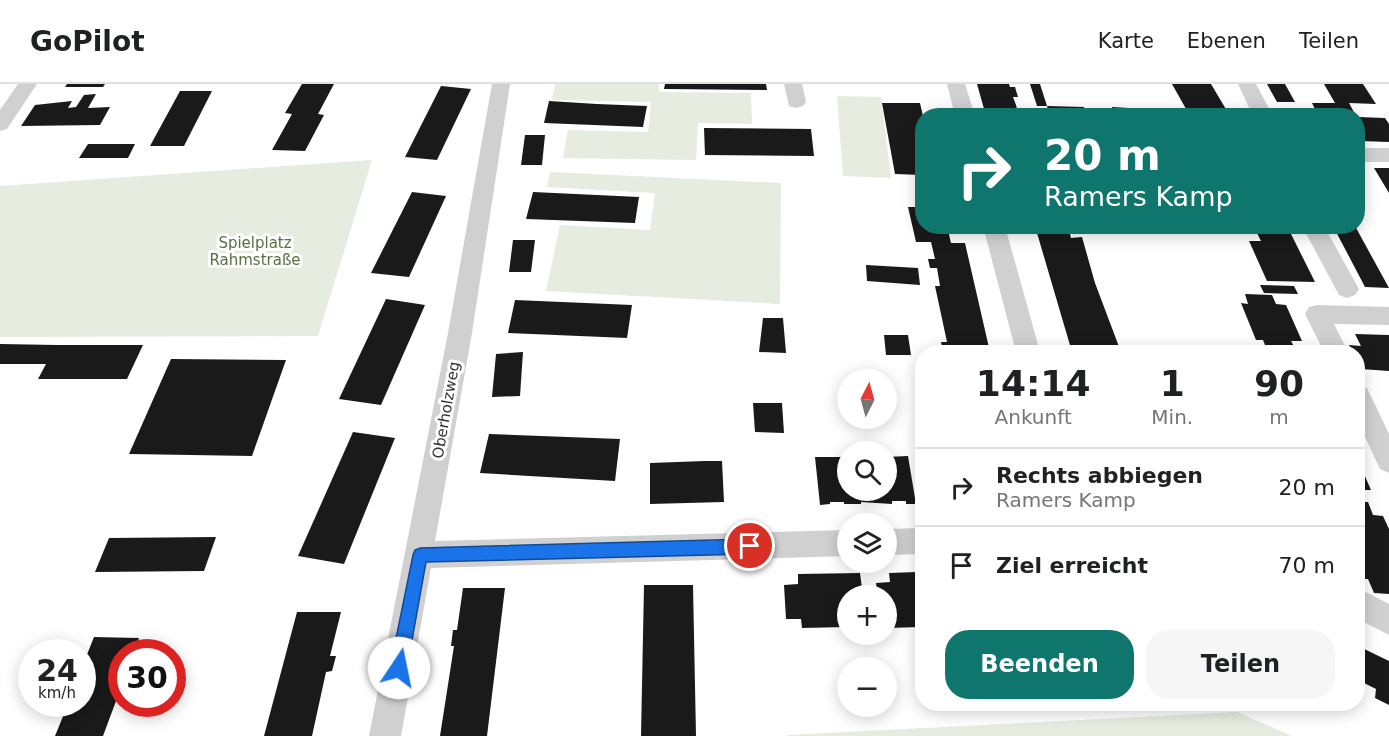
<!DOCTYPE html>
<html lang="de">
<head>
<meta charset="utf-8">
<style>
	:root { --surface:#fff; --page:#f6f6f6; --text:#202124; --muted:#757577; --line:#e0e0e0; --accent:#0f766e }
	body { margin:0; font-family:"DejaVu Sans",sans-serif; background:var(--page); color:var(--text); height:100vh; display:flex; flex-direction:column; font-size:22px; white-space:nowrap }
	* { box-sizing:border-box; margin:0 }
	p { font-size:20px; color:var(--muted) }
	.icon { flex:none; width:33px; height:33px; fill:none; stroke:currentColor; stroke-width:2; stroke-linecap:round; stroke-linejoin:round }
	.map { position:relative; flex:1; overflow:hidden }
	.panel { position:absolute; left:915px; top:261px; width:450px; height:366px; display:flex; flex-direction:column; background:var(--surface); border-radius:24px; box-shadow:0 3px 15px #0003 }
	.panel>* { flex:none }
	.banner { position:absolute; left:915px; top:24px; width:450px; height:126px; border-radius:24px; box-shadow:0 3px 15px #0003; background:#0f766e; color:#fff; overflow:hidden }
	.needle { width:39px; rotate:6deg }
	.tools { position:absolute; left:837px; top:285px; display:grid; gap:12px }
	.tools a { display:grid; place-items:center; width:60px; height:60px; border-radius:50%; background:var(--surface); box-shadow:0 3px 15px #0003; font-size:30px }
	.speed { position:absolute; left:18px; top:555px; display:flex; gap:12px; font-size:30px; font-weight:700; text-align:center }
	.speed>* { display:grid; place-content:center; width:78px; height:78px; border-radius:50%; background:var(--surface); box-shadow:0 3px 15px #0003; line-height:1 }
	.speed small { font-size:15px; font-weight:400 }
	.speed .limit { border:9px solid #d22; background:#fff; color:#111 }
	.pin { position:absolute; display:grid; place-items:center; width:51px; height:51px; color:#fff; margin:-26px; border:3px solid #fff; border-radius:50%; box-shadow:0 2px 6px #0007 }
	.me { position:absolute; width:66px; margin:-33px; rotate:11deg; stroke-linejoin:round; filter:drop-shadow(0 0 4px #0008) }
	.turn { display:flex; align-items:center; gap:21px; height:126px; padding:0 30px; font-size:27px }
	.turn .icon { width:78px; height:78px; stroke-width:2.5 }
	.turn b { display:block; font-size:42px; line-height:51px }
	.eta { display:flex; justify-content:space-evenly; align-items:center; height:102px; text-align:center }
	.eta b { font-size:36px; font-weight:700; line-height:42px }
	.primary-button { display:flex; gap:12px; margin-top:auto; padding:12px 30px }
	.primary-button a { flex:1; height:69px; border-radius:24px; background:var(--accent); color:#fff; font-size:24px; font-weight:700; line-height:69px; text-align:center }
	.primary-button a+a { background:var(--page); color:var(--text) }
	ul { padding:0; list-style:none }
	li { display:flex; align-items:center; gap:18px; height:78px; padding:0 30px; border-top:2px solid var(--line) }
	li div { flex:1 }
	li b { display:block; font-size:22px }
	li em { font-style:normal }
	header { display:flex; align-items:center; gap:36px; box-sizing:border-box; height:84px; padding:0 30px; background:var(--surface); border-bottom:2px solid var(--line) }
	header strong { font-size:28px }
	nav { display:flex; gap:33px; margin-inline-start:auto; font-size:21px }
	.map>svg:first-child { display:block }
	.green { fill:#e6ecdf }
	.building { fill:#1a1a1a }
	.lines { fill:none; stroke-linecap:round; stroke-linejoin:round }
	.street { fill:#d0d0d0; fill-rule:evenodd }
	.route { fill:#1a73e8; stroke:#114b97; stroke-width:1.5 }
	.labels { text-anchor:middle; stroke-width:6; stroke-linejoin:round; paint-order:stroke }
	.park-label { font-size:15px; fill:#56703f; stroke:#fff }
	.street-label { font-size:15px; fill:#333; stroke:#fff }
</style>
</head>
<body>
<header>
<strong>GoPilot</strong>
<nav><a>Karte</a><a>Ebenen</a><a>Teilen</a></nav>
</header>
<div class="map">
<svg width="1389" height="652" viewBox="0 0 1389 652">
	<rect width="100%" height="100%" fill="#fff"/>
	<g class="green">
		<polygon points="555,0 659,0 659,8 751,9 752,40 698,39 696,76 563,74 568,46 648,48 651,18 552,16"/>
		<polygon points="837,12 881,13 891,94 843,92"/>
		<polygon points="372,76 318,252 0,253 0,102"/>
		<polygon points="550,88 781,99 780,220 546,207 560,141 650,146 655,109 547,103"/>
		<polygon points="1237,628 1292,652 787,652 787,651"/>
	</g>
	<g class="building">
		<polygon points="67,0 105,0 103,3 65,3"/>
		<polygon points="302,0 334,0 318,30 324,31 305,67 272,66 292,30 285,29"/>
		<polygon points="665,0 766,0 767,6 664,5"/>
		<polygon points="977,0 1009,0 1010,3 1015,3 1018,13 1013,13 1016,21 1018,29 1023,29 1024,32 986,32"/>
		<polygon points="1030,0 1040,0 1047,22 1037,22"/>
		<polygon points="1172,0 1211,0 1230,32 1190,32"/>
		<polygon points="1267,0 1285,0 1295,18 1277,18"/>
		<polygon points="1324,0 1363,0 1376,20 1349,19 1356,32 1326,32 1323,25 1315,25 1312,19 1335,19"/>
		<polygon points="441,2 471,5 437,76 405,73"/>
		<polygon points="180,7 212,7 184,62 150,62"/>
		<polygon points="96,10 88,24 110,23 100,41 21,42 35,21 72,17 68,24 76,23 84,11"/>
		<polygon points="549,17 597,20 647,22 643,43 544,39"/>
		<polygon points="882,19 920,19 923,32 922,91 895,90"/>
		<polygon points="1047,22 1084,23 1087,32 1050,32"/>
		<polygon points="1112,23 1129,24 1132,32 1115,32"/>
		<polygon points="1358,33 1385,34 1389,40 1389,58 1359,57"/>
		<polygon points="704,44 811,45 814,72 705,71"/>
		<polygon points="525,51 545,51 542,81 521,81"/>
		<polygon points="88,60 135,60 128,74 79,74"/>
		<polygon points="1374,84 1389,84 1389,109"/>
		<polygon points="412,108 446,112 409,193 371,189"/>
		<polygon points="533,108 639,113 635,139 526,135"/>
		<polygon points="908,123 922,123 922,142 947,142 951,159 965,159 990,268 943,268 941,258 947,258 935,202 940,202 937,184 930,184 928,175 935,175 931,158 916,158"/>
		<polygon points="1333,142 1355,142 1389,204 1365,203"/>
		<polygon points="1256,147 1290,148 1315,198 1267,197 1249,157 1261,157"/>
		<polygon points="1037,149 1070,150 1071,154 1082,153 1095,199 1121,268 1072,268"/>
		<polygon points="513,156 535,156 531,188 509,188"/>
		<polygon points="866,181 918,184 920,201 867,197"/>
		<polygon points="1260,201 1294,202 1298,210 1264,209"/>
		<polygon points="1245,210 1272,211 1276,220 1286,221 1302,257 1291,257 1296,266 1294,268 1266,268 1264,266 1267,266 1263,256 1256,256 1241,219 1248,220"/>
		<polygon points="386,215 425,221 381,321 339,315"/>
		<polygon points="515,216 632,221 627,254 508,249"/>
		<polygon points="763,234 783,234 786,269 759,268"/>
		<polygon points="1355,250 1389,251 1389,287 1361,285 1358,278 1358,268 1353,268 1349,261 1361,262"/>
		<polygon points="884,251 908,251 911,271 886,271"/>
		<polygon points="0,260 57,261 143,261 127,295 38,295 46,280 0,280"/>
		<polygon points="523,268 520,312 492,313 496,270"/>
		<polygon points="171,275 286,276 252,372 129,370"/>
		<polygon points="753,319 782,319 784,349 755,348"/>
		<polygon points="353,348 395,354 344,480 298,472"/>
		<polygon points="489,350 620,355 615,397 480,389"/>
		<polygon points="908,372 916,420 906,420 906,417 892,417 892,420 861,418 861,420 844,420 844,418 830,418 830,420 820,421 815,373 848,373 848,406 886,406 886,373"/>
		<polygon points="1358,376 1361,383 1371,406 1358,406"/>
		<polygon points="705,377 722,377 724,418 650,420 650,379"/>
		<polygon points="1358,406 1363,418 1368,418 1373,431 1383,432 1389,445 1389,510 1374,509 1368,495 1363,495 1358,481"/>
		<polygon points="216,453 204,487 95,488 109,454"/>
		<polygon points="917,488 922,488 922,543 886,544 886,512 878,512 876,499 890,498 889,489"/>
		<polygon points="860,489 863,512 848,512 848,543 802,544 801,535 786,535 784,501 798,500 798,490"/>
		<polygon points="644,501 693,501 696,652 641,652"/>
		<polygon points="463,504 505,504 487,652 440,652 454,562 451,562 453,546 457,546"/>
		<polygon points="297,528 341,528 330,572 336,572 332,587 326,588 312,652 264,652"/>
		<polygon points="94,553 139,554 133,568 122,568 122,601 103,652 55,652 68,620 82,620 82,583"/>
		<polygon points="1358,562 1389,577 1389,621 1375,614 1376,605 1358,596"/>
	</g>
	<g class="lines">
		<g class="street">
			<polygon points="18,0 37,0 7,45 0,47 0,26"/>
			<polygon points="492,0 510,0 472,249 435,457 848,446 848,472 431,484 401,652 369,652 448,249"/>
			<polygon points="784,0 802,0 806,18 803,22 796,24 789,22"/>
			<polygon points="947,0 965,0 975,32 955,32"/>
			<polygon points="1238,0 1256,0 1273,32 1253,32"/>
			<rect x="1358" y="64" width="31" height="14"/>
			<polygon points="983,142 1005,142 1040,268 1016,268"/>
			<polygon points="1302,142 1324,142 1359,205 1355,211 1347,214 1339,211"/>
			<polygon points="1317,221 1389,223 1389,241 1334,240 1348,268 1324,268 1305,230 1309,223"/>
			<polygon points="1358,301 1367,304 1389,350 1389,389 1380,385 1358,338"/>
			<polygon points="922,444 922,470 886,471 886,445"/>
			<polygon points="1358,504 1389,520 1389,551 1358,535"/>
		</g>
	</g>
	<polygon class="route" points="750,455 756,457 758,462 756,468 750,470 426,478 407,584 404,590 399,592 393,590 390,584 413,471 415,466 420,464"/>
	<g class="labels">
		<g class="park-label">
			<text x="255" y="164">Spielplatz<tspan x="255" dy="17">Rahmstraße</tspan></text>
		</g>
		<g class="street-label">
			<text transform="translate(446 326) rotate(-80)" y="5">Oberholzweg</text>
		</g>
	</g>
</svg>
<div class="tools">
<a><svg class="needle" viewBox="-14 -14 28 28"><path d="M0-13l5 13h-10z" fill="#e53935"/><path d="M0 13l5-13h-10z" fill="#757577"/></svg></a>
<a><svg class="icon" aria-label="search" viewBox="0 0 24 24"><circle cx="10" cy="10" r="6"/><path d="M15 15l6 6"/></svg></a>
<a><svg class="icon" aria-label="layers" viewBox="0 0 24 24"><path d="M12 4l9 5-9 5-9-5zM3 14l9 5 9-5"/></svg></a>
<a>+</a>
<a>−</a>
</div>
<div class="speed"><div>24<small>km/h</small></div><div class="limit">30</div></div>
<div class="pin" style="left:750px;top:462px;background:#d93025"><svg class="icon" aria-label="arrive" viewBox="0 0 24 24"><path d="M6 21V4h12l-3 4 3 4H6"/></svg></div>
<svg class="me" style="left:399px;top:584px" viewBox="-20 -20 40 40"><circle r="19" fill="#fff"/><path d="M0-13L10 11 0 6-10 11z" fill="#1a73e8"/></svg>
<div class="banner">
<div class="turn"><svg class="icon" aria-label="right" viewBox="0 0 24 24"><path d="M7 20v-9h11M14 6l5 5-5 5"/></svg><div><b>20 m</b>Ramers Kamp</div></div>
</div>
<section class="panel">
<div class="eta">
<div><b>14:14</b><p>Ankunft</p></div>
<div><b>1</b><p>Min.</p></div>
<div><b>90</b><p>m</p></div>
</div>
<ul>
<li><svg class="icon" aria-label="right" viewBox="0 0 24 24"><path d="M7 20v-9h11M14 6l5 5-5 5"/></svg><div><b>Rechts abbiegen</b><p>Ramers Kamp</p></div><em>20 m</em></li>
<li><svg class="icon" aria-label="arrive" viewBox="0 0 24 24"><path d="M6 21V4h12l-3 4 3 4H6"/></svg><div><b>Ziel erreicht</b></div><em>70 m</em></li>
</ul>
<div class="primary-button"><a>Beenden</a><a>Teilen</a></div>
</section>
</div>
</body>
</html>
